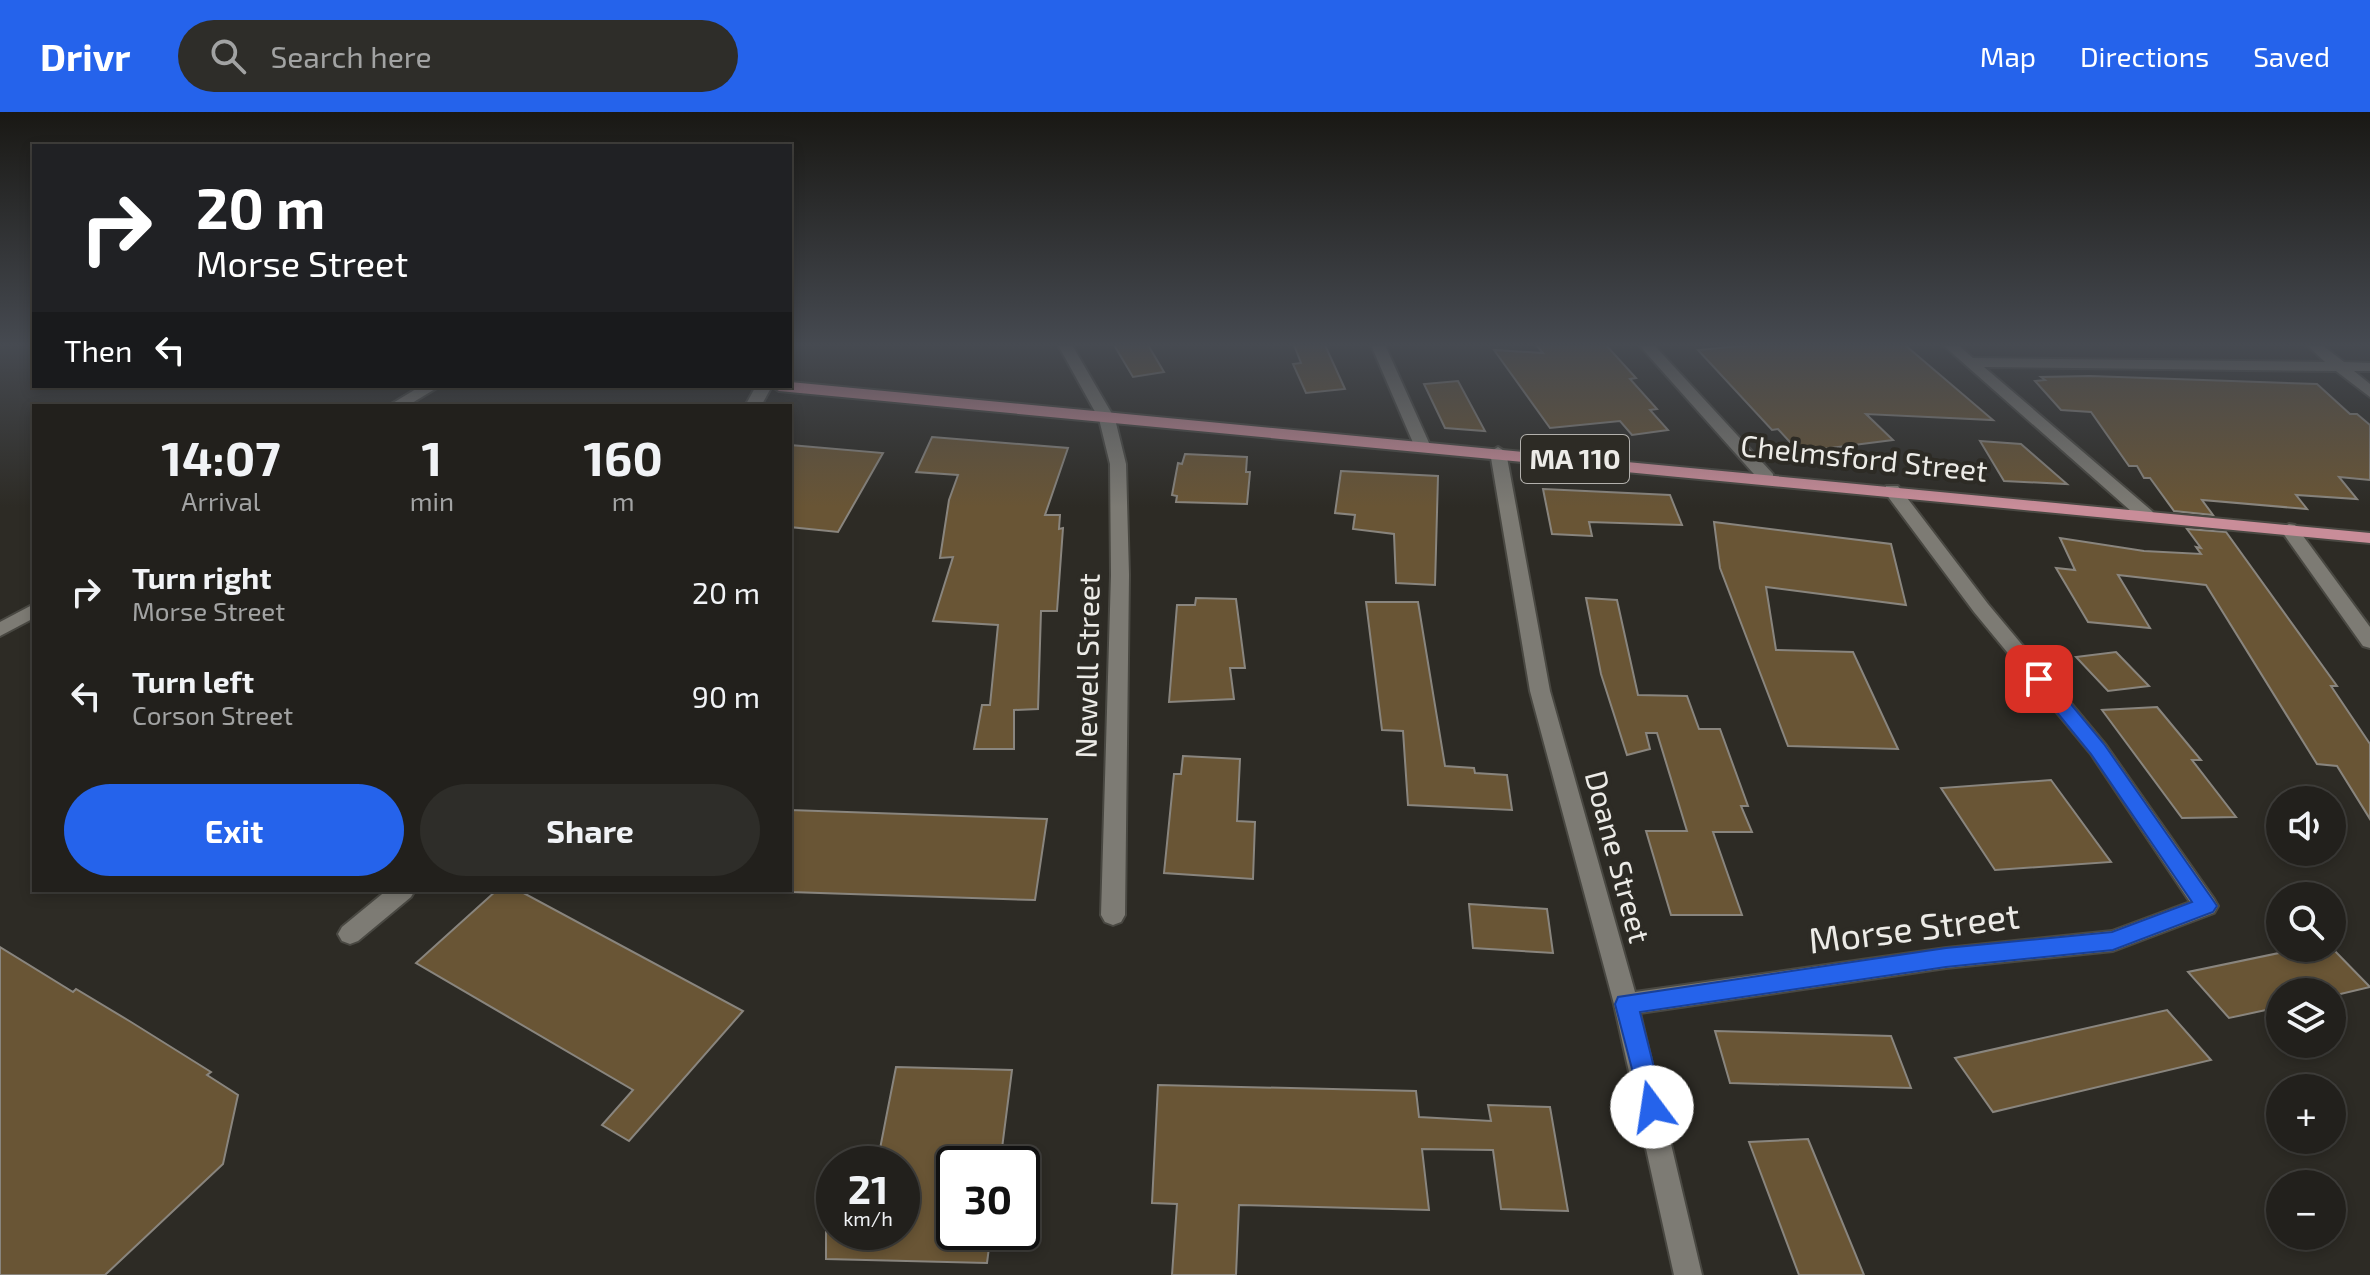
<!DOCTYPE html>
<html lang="en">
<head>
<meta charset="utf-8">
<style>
	:root { --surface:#22201c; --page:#2e2d29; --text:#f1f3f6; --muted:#a2a3a3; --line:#3f3e3b; --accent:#2563eb }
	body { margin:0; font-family:"Exo 2",sans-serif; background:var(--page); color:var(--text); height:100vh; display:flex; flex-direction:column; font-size:30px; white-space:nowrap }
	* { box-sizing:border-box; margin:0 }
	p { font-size:26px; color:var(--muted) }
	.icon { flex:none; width:44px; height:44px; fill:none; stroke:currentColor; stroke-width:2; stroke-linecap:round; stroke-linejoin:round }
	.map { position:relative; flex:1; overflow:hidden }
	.details { position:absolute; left:32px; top:292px; width:760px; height:488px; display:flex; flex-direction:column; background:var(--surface); border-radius:0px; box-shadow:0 4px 12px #0003,0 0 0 2px var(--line) }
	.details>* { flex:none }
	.hud { position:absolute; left:32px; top:32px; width:760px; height:244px; border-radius:0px; box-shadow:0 4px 12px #0003,0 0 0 2px var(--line); background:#202124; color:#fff; overflow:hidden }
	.controls { position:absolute; left:2266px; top:674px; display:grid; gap:16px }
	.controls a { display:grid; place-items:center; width:80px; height:80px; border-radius:50%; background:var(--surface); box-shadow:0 4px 12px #0003,0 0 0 2px var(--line); font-size:40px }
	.speed { position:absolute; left:816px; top:1034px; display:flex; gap:16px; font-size:40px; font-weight:700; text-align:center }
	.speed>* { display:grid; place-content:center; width:104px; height:104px; border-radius:50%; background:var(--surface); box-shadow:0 4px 12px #0003,0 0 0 2px var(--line); line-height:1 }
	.speed small { font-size:20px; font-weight:400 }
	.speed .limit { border:4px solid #111; border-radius:12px; background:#fff; color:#111 }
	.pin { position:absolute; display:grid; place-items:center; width:68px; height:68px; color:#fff; margin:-34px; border-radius:16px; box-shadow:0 4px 12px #0006 }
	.me { position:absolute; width:88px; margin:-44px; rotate:346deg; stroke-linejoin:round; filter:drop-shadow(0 0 6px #0008) }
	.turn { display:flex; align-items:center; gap:28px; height:168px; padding:0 32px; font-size:36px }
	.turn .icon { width:104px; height:104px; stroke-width:2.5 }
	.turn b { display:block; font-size:56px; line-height:68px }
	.then { display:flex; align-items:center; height:76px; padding:0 32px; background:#0003; gap:16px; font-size:30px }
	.eta { display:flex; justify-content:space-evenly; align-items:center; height:136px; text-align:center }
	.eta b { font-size:48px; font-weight:700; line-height:56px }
	.cta { display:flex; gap:16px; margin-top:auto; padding:16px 32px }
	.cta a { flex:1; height:92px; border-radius:48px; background:var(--accent); color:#fff; font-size:32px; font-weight:700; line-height:92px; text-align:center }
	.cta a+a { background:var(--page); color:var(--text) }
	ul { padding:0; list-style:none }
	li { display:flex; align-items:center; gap:24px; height:104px; padding:0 32px }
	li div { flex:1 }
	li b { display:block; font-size:30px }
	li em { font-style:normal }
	header { display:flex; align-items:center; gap:48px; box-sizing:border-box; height:112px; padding:0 40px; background:var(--accent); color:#fff }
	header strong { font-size:38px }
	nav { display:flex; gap:44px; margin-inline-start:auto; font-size:28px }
	.search { width:560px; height:72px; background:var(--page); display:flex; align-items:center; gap:20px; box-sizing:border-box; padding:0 28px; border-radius:44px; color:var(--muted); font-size:30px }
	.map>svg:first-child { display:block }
	.building { fill:#695535; stroke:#89857e; stroke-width:2 }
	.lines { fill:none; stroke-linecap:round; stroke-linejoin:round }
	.street-casing { stroke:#494842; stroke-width:4 }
	.primary-casing { stroke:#494842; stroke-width:4 }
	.street { fill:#7d7b74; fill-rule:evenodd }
	.primary { fill:#c98d99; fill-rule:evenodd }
	.route { fill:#2563eb; stroke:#184099; stroke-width:2 }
	.labels { text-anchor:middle; stroke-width:8; stroke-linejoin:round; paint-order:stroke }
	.shield { fill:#2d2b25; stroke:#b3b1ad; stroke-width:2 }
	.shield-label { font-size:28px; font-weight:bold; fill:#ecebe7 }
	.street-label { font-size:30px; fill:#ecebe7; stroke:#2d2b25 }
	.near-street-label { font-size:36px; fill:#ecebe7; stroke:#2d2b25 }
</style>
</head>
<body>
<header>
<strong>Drivr</strong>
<div class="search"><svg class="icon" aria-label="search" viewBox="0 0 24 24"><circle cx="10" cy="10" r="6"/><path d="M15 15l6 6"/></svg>Search here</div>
<nav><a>Map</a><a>Directions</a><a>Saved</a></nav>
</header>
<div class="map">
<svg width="2370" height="1163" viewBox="0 0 2370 1163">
	<rect width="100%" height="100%" fill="#2d2b25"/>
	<g class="building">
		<polygon points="1114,233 1148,233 1164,260 1133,265"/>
		<polygon points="1294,233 1325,233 1345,277 1306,281 1293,252 1301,251"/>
		<polygon points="1536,233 1606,233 1636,266 1630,267 1657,297 1650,298 1668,318 1632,323 1620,309 1550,316 1494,238 1543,241"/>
		<polygon points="1751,233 1905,233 1993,308 1866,302 1893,328 1799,340 1778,317 1772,318 1698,238"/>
		<polygon points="2090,264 2317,272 2350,302 2357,302 2370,313 2370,368 2339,365 2357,387 2296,383 2307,397 2202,388 2213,403 2174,399 2150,366 2144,366 2137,354 2129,354 2091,300 2061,298 2035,269 2045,268 2041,265"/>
		<polygon points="1458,269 1485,319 1445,316 1424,272"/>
		<polygon points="932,325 1068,336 1045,403 1060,403 1059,417 1063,416 1057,499 1041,499 1038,597 1014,598 1014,637 974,637 982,593 990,593 998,513 933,509 953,445 940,446 949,388 958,363 916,360"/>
		<polygon points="1980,329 2021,332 2067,372 2004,369"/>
		<polygon points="790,333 883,341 838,420 790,415"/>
		<polygon points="1185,342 1247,345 1246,360 1250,360 1247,392 1176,390 1177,384 1172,383 1178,351 1182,352"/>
		<polygon points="1341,359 1438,364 1435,473 1396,471 1394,422 1353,417 1355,403 1335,401"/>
		<polygon points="1543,377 1670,383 1682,413 1589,410 1592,424 1552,422"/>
		<polygon points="1714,410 1891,432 1906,493 1766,475 1776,538 1853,540 1898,637 1788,634 1720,456"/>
		<polygon points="2187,417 2226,420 2337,574 2331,574 2370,632 2370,707 2337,654 2317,652 2206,473 2118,463 2150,516 2088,510 2056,456 2075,458 2060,426 2144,439 2201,442 2196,435 2201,436"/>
		<polygon points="1196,486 1236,487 1245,556 1230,556 1234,587 1169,590 1177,493 1195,493"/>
		<polygon points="1586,486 1617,488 1638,583 1687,584 1699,617 1720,617 1748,694 1741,694 1752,720 1713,720 1742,803 1671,803 1646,719 1687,719 1657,621 1646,621 1650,637 1627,643 1601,562"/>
		<polygon points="1366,490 1418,490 1445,654 1474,656 1475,661 1507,663 1512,698 1408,693 1403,619 1382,618"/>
		<polygon points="2116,540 2149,574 2108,579 2076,545"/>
		<polygon points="2157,595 2201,648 2192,648 2236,705 2182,706 2102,598"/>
		<polygon points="1183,644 1240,647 1237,709 1255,710 1253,767 1164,761 1174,662 1181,662"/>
		<polygon points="2051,668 2111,750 1995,758 1941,676"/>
		<polygon points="790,698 1047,707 1035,788 790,780"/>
		<polygon points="497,778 518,778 743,899 629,1029 602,1013 633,978 416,851"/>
		<polygon points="1469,792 1547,797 1553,841 1473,836"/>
		<polygon points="0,835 73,880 76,877 131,910 211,960 207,963 238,983 223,1052 105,1163 0,1163"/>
		<polygon points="2303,836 2332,836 2370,875 2332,884 2332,880 2280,880 2280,895 2229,906 2188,860"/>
		<polygon points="2167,898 2211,948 1993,1000 1955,946"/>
		<polygon points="1715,919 1891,924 1911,976 1730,971"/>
		<polygon points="896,955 1012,958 1000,1052 954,1052 954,1120 991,1120 987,1151 826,1147 826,1120 902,1120 902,1052 877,1052"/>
		<polygon points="1158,973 1416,979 1419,1005 1491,1009 1488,993 1550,995 1568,1099 1501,1097 1493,1038 1422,1037 1429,1098 1239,1093 1236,1163 1172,1163 1177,1092 1152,1091"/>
		<polygon points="1808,1027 1864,1163 1799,1163 1749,1030"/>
	</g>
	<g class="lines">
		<g class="street-casing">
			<g id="street">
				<polygon points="1058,233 1072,233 1115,307 1126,352 1129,463 1125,803 1121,810 1113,813 1105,810 1101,803 1111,463 1110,352 1099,307"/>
				<polygon points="1371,233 1385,233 1430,333 1428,336 1422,338 1414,333"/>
				<polygon points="1639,233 1654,233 1773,362 1773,370 1761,370"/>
				<polygon points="1943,233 1958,233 1973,246 2325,250 2307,233 2322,233 2344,250 2370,251 2370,259 2354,259 2370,272 2370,285 2336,259 1984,255 2152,399 2155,403 2146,408 2140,407"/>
				<polygon points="421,274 440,274 407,294 388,294"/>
				<polygon points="756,274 772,274 761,294 745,294"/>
				<polygon points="1498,335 1506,340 1550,579 1635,880 1946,836 2112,819 2190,790 2091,642 1974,500 1886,382 1886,374 1898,374 1988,492 2105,632 2214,787 2218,794 2214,801 2113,839 1946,856 1640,901 1702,1163 1674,1163 1614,892 1530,579 1490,340"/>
				<polygon points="2289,412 2295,413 2370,515 2370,536 2363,534 2280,417"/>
				<polygon points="34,492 34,506 0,524 0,510"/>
				<polygon points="387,778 415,778 411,785 358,829 350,832 342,829 338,822 342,815"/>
			</g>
		</g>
		<g class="primary-casing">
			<polygon id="primary" points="790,270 2370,421 2370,431 779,279 771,274 790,274"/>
		</g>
		<use href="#street" class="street"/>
		<use href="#primary" class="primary"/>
	</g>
	<linearGradient id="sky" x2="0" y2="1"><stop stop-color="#191814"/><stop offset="0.59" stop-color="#464a51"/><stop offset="1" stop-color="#464a51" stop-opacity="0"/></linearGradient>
	<rect width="2370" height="395" fill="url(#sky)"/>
	<polygon class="route" points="2039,560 2046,562 2104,632 2213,788 2217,794 2213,800 2113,838 1946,855 1640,900 1664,995 1660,1003 1652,1006 1644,1003 1615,892 1618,885 1946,836 2112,820 2192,790 2091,642 2033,571 2030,567"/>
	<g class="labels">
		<rect class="shield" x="1521" y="323" width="108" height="48" rx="6"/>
		<g class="shield-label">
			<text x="1575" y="357">MA 110</text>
		</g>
		<g class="street-label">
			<text transform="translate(1864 347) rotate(6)" y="10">Chelmsford Street</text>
			<text transform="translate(1088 554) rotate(-89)" y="10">Newell Street</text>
			<text transform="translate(1617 745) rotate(75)" y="10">Doane Street</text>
		</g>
		<g class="near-street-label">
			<text transform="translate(1914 816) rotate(-7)" y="13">Morse Street</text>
		</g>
	</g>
</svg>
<div class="controls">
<a><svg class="icon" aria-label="sound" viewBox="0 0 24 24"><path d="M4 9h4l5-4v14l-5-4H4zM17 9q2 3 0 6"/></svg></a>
<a><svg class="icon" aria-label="search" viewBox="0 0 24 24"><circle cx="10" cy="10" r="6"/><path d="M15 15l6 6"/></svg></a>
<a><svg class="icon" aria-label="layers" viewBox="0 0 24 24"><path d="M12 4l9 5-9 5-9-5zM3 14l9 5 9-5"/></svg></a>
<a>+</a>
<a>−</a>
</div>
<div class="speed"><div>21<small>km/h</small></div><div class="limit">30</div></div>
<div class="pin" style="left:2039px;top:567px;background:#d93025"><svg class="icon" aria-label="arrive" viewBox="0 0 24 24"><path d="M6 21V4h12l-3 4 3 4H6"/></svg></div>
<svg class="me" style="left:1652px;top:995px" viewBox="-20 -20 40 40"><circle r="19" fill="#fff"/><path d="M0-13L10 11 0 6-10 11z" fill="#2563eb"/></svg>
<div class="hud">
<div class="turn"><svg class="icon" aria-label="right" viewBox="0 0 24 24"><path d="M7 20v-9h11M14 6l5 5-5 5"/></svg><div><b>20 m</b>Morse Street</div></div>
<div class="then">Then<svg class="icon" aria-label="left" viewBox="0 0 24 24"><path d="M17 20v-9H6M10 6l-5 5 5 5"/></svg></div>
</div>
<section class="details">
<div class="eta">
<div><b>14:07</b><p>Arrival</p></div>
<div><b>1</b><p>min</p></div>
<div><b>160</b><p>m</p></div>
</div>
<ul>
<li><svg class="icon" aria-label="right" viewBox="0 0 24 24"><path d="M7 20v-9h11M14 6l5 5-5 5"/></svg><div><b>Turn right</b><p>Morse Street</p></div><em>20 m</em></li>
<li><svg class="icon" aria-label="left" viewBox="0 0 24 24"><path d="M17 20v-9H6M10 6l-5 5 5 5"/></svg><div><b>Turn left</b><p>Corson Street</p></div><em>90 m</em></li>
</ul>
<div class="cta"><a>Exit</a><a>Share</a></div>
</section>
</div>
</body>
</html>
